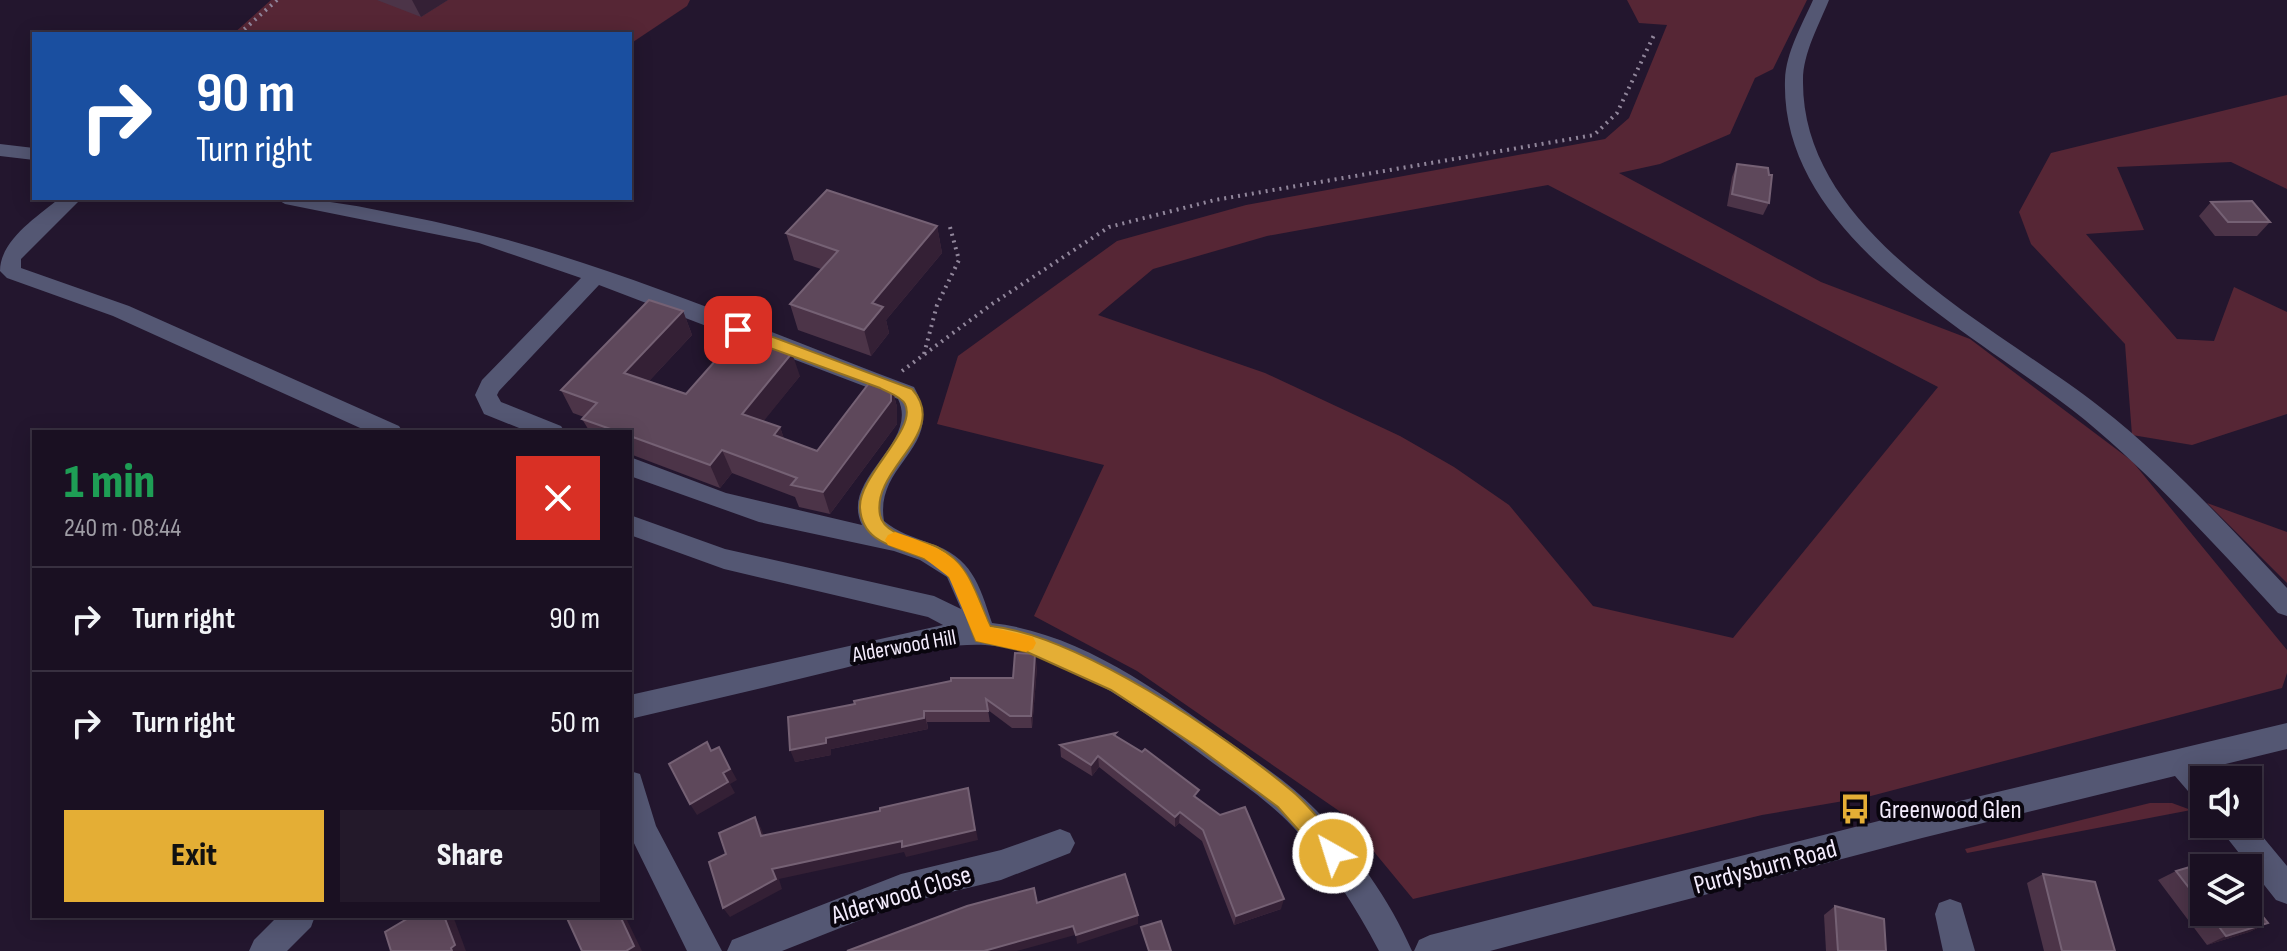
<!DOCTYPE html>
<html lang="en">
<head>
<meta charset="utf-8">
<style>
	:root { --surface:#1a1022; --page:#23192a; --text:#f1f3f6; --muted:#9f9da5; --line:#383040; --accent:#e4ae35 }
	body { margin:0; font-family:"Sofia Sans Condensed",sans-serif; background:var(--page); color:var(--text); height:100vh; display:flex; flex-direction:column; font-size:30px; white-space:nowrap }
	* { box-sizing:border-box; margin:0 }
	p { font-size:26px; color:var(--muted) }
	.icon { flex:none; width:44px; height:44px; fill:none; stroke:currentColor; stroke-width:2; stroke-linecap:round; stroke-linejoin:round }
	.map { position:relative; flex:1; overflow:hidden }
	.sheet { position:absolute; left:32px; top:430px; width:600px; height:488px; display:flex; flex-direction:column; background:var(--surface); border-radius:0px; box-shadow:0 4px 20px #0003,0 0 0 2px var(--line) }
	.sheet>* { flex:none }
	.banner { position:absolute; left:32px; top:32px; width:600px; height:168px; border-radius:0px; box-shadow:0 4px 20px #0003,0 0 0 2px var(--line); background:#1a4fa0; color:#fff; overflow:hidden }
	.tools { position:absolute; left:2190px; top:766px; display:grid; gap:16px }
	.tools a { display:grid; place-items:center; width:72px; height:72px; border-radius:0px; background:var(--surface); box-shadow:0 4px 20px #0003,0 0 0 2px var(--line); font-size:40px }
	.pin { position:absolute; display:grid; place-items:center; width:68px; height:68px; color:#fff; margin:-34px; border-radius:16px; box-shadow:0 4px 12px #0006 }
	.me { position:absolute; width:88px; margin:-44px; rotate:321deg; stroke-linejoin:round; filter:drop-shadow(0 0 6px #0008) }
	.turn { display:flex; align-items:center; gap:28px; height:168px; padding:0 32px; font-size:36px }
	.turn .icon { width:104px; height:104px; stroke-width:2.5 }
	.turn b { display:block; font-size:56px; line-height:68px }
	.round { display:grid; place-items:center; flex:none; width:84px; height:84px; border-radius:0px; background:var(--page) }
	.head { display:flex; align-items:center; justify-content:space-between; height:136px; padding:0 32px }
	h1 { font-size:48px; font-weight:800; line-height:60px; color:#1e9e55 }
	.action { display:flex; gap:16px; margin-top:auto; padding:16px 32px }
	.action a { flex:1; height:92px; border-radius:0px; background:var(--accent); color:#111; font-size:32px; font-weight:800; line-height:92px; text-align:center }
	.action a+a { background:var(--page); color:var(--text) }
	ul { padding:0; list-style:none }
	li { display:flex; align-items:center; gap:24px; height:104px; padding:0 32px; border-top:2px solid var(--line) }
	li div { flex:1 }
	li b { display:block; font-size:30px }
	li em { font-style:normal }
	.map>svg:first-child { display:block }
	.green { fill:#562635; fill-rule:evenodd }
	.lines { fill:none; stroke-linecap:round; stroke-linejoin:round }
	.path { stroke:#91869b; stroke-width:4; stroke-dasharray:2 5; stroke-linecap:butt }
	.minor { fill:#545773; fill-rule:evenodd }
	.wall { fill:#4c3448 }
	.shaded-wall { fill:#342035 }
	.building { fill:#5e485b; stroke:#756174; stroke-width:2 }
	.route { fill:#e4ae35; stroke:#947122; stroke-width:2 }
	.slow { fill:#f59e0b }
	.labels { text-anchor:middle; stroke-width:8; stroke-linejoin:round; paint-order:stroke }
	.street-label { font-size:22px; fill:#f4ecfd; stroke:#09050e }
	.near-poi-label { font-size:26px; fill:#f4ecfd; stroke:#09050e; text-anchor:start }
	.near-street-label { font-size:26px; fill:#f4ecfd; stroke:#09050e }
</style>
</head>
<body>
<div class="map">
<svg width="2287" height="951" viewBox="0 0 2287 951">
	<rect width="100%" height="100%" fill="#23162e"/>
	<g class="green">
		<polygon points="271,0 690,0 687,6 630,44 630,34 233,34"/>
		<path d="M1627,0H1807L1773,69L1755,78L1730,134L1660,164L1619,173L1821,282L1970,339L2132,461L2287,650V673L2282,688L1867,797L1762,815L1413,899L1342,813L1137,671L1034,616L1104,465L937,424L958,356L1117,241L1246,205L1605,139L1629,118L1667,25L1639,23ZM1548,185L1938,387L1733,638L1593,606L1509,505L1454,467L1400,436L1265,373L1098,315L1153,269L1267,236Z"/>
		<polygon points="2287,95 2287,189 2231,162 2117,167 2144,230 2086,234 2177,339 2214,341 2234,287 2287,312 2287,414 2192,445 2132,435 2125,344 2031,244 2019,212 2051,153"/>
		<polygon points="2207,503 2287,532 2287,583"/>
		<polygon points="2150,803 2172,803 2191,810 1967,853 1965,849"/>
	</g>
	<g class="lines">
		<g class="path">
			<polyline points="239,34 277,0"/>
			<polyline points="924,354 937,305 959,260 950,227"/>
			<polyline points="902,371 992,304 1109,227 1215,200 1594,135 1617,113 1654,35"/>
		</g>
		<g class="minor">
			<path d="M1813,0H1829C1819,25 1803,53 1803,80C1801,234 1995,325 2100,407C2168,460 2228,525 2287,588V616L2278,613C2216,546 2155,478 2085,420C1979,334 1780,239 1785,80C1786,52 1802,25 1813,0Z"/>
			<polygon points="0,144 34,148 34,160 0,156"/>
			<path d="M60,198H82L21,259V268L129,306L399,426L403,432H369L113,316L7,278L0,271C0,240 38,216 60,198Z"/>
			<path d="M275,198C321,198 363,207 407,216C582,250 748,325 914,387C948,448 874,462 884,521C897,532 913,537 929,543C972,557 979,584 992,623C1082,633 1164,695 1235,746C1263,766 1292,785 1316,810C1354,850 1390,900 1412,951H1379C1356,907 1328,863 1293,827C1270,802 1241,783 1213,763C1151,717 1064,649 985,645C934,643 884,659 836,670C767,687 699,703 630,719V695L943,625L928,617L724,569L630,535V515L725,549L934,596L961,609L947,577L920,560L894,551L759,522L630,476V457L726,493L862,525C839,478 920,444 898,399L599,285L499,391L497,395L501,402L561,426L565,432H529L484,414L475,395L482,380L581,278L479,243L285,204Z"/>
			<polygon points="2287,723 2287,749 2205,769 2215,780 2204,780 2204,802 2194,798 2175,776 1922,838 1490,951 1414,951 1419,940 1430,935 1922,810"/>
			<polygon points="630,771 640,774 656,826 722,951 687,951 630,835"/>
			<polygon points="2248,819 2287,866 2287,904 2276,900 2224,834 2219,824 2248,824"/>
			<polygon points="1060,829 1070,833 1075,843 1070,853 1001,880 901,904 782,951 727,951 732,940 901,874 1001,850"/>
			<polygon points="1950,899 1961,903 1975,951 1943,951 1935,914 1939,903"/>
			<polygon points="278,916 315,916 311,927 287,951 249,951 254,940"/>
		</g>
	</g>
	<g class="wall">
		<polygon points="377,0 448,0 421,17"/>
		<polygon points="1737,164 1769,175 1769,203 1763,215 1727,206 1732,177"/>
		<polygon points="2211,202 2270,222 2257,236 2215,236 2199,216"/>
		<polygon points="937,226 942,253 886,320 889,333 871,356 798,330 790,304 821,269 794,260 786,233"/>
		<polygon points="683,311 692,335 649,381 686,394 800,376 763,421 780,427 784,439 817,451 891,384 897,407 897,424 830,514 799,507 795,497 732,473 720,488 630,454 630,432 590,432 582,419 584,417 573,413 561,390"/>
		<polygon points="1037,667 1032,728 1012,728 988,710 990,722 927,722 928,729 831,749 831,755 795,762 788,717 1013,678"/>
		<polygon points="1116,736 1198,799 1281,909 1234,925 1202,841 1179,823 1175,827 1099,767 1092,776 1061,757 1060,745"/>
		<polygon points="2204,868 2204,912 2248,912 2268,923 2249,932 2207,945 2158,880 2176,871"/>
		<polygon points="2043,874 2115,951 2044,951 2027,883"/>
		<polygon points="1835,906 1886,951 1826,951 1824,915"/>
	</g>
	<g class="shaded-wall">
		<polygon points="412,0 448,0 421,17"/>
		<polygon points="937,226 942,253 886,320 889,333 871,356 864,330 872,303"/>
		<polygon points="683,311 692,335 635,396 624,373"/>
		<polygon points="792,353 800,376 751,437 742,414"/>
		<polygon points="891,384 897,407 897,424 830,514 823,492"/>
		<polygon points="780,427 788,450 774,435"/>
		<polygon points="722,450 732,473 720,488 710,465"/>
		<polygon points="1035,654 1037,667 1032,728 1031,716"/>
		<polygon points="924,711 928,729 831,749 831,755 795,762 790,750 826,738"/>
		<polygon points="719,747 737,780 730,784 735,793 697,815 690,804 723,773"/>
		<polygon points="1098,756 1099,767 1092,776 1091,765"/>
		<polygon points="968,788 978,840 906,857 904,852 779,879 782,889 730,917 723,908 772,869"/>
		<polygon points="1180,812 1179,823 1175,827 1175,817"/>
		<polygon points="755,817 761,828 768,846 761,836"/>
		<polygon points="1284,899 1281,909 1234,925 1236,916"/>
		<polygon points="1138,915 1138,924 1077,944 1076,935"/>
		<polygon points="444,916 453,916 466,951 452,951"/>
		<polygon points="620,916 625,916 642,951 626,951"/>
		<polygon points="2268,923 2249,932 2207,945 2226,936"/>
		<polygon points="1073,926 1075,935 1017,951 984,951"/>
	</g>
	<g class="building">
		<polygon points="1737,164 1768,168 1769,175 1772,175 1769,203 1732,194"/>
		<polygon points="827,190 937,226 872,303 883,307 864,330 790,304 838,251 786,233"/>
		<polygon points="2252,201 2270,222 2228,222 2211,202"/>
		<polygon points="649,300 683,311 624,373 686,394 738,335 792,353 742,414 780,427 774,435 817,451 873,378 891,384 891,401 823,492 791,485 797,478 722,450 710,465 630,436 630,432 619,432 582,419 597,403 561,390"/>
		<polygon points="1015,653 1035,654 1031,716 1010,716 986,699 988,711 924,711 924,718 826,738 826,743 790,750 788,717 855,704 854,701 951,681 951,678 1013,678"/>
		<polygon points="1116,733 1114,735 1142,752 1145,749 1199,790 1194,796 1220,815 1245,807 1284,899 1236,916 1203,830 1180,812 1175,817 1098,756 1091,765 1060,745"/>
		<polygon points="707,742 711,751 719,747 730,769 723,773 728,782 690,804 669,764"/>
		<polygon points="968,788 975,830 902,847 902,841 772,869 776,879 723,908 709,862 726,854 719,833 755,817 761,836 880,811 880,808"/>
		<polygon points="2217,859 2224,868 2204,868 2204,907 2176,871"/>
		<polygon points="1125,874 1138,915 1076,935 1073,926 984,951 847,951 967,906 1034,888 1037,903"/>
		<polygon points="2043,874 2095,882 2115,951 2062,951"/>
		<polygon points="2248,898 2268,923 2226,936 2208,912 2248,912"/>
		<polygon points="1835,906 1884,919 1886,951 1838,951"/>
		<polygon points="412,916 444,916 455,945 451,948 452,951 391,951 385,932"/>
		<polygon points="566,916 620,916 634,946 626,951 582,951"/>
		<polygon points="1161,921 1171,951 1149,951 1141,927"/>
	</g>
	<path class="route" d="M738,324L912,389C951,433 871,468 880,515C884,536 920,539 937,547C969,563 976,595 990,626C1077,635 1224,734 1292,791C1310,806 1325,827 1341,845L1344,853L1341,860L1333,864L1325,860L1278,807L1199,748L1111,690L1027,652L976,641C967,621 962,596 950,578C927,544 862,557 860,507C859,475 918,429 905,404C901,396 887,392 880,388L732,334L729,330Z"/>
	<path class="slow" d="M895,532C965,556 962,561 990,627L1033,637L1036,643L1033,649L1026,652L976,641L949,577L924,558L888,545L885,540L888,535Z"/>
	<defs>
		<g id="bus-bare" transform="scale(2.4)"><path d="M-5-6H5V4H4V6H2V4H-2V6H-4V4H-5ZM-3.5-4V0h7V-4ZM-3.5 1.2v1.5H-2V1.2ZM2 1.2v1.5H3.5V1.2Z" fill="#e4ae35" stroke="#09050e" stroke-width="2.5" paint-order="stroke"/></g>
	</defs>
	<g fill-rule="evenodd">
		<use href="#bus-bare" x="1855" y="809"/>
	</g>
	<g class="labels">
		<g class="street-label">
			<text transform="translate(904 645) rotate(-10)" y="8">Alderwood Hill</text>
		</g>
		<g class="near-poi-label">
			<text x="1879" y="818">Greenwood Glen</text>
		</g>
		<g class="near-street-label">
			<text transform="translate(1765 866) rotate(-15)" y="9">Purdysburn Road</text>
			<text transform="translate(901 894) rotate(-17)" y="9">Alderwood Close</text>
		</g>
	</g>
</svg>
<div class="tools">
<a><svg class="icon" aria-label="sound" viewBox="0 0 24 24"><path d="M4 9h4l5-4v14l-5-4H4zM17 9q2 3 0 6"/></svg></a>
<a><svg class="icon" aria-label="layers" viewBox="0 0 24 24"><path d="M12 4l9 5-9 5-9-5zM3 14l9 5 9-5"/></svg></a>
</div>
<div class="pin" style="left:738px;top:330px;background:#d93025"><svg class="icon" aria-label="arrive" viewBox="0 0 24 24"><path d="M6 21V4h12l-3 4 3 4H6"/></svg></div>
<svg class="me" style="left:1333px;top:853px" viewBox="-20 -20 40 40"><circle r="17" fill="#e4ae35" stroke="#fff" stroke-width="3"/><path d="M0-11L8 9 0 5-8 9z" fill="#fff"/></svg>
<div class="banner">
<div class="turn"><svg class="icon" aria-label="right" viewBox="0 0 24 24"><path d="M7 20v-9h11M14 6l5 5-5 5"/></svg><div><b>90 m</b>Turn right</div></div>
</div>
<section class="sheet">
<div class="head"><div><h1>1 min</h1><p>240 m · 08:44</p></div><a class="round" style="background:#d93025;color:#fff"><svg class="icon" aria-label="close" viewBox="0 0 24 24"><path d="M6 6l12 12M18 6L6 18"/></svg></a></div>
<ul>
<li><svg class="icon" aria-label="right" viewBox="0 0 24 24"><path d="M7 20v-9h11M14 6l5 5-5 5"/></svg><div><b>Turn right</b></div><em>90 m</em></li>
<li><svg class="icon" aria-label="right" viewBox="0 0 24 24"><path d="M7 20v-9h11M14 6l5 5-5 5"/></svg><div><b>Turn right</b></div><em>50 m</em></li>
</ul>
<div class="action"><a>Exit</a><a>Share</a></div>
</section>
</div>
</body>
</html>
